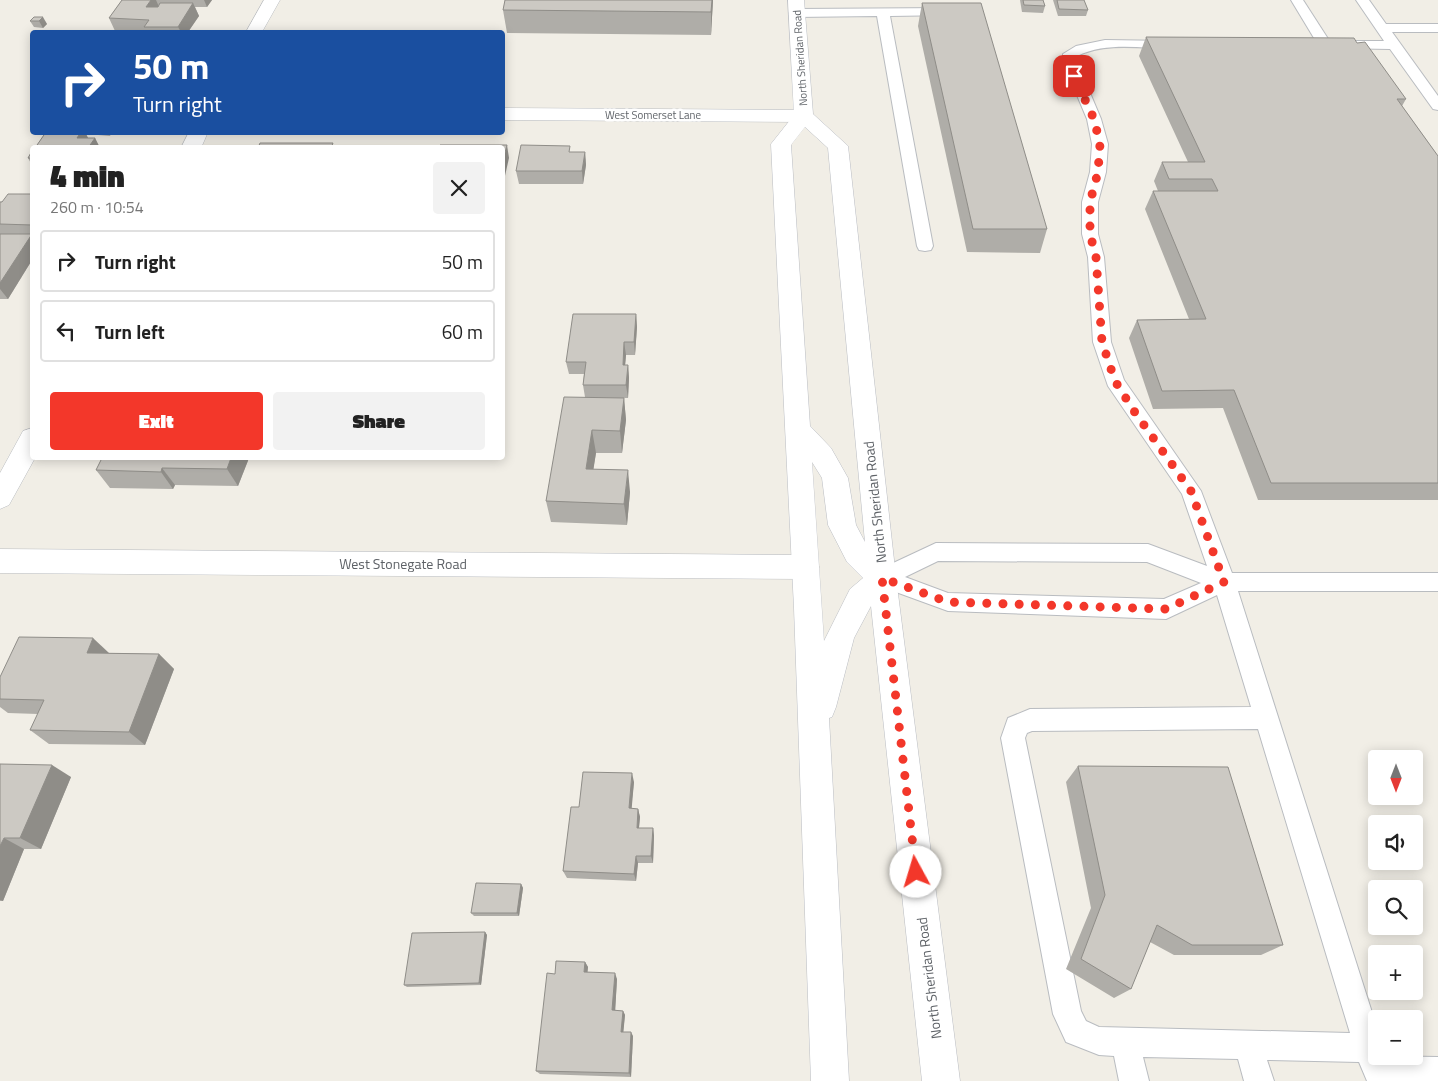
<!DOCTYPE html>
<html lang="en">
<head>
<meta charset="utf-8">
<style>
	:root { --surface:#fff; --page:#f2f2f2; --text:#222; --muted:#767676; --line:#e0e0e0; --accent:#f3372a }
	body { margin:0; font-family:"Titillium Web",sans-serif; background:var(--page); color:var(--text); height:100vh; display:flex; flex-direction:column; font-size:19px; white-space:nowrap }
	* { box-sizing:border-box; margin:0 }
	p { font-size:16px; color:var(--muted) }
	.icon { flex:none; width:28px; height:28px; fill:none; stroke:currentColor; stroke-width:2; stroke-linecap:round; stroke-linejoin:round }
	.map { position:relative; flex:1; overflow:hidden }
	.panel { position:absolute; left:30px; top:145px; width:475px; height:315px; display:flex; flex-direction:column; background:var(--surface); border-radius:5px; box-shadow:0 2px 12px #0003 }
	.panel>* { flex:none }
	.hud { position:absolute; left:30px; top:30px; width:475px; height:105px; border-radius:5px; box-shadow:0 2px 12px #0003; background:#1a4fa0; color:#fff; overflow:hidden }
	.needle { width:32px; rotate:180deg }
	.tools { position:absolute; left:1368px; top:750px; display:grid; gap:10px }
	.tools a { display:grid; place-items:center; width:55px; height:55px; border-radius:5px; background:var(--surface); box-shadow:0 2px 12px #0003; font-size:25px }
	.pin { position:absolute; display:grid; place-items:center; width:42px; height:42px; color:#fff; margin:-21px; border-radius:10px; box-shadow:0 2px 8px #0006 }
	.me { position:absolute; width:55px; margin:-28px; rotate:354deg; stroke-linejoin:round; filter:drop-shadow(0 0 4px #0008) }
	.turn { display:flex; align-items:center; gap:18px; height:105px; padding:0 20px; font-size:22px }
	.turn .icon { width:65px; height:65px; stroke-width:2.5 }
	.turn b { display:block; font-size:35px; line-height:42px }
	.round { display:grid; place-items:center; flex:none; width:52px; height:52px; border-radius:5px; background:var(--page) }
	.head { display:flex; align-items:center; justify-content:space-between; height:85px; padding:0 20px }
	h1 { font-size:30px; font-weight:800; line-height:38px }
	.action { display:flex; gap:10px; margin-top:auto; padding:10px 20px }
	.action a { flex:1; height:58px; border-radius:5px; background:var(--accent); color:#fff; font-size:20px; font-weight:800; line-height:58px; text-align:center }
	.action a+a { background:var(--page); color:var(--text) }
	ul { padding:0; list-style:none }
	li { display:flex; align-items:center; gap:15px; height:62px; margin:0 10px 8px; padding:0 10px; border:2px solid var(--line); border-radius:5px }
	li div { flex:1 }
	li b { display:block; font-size:19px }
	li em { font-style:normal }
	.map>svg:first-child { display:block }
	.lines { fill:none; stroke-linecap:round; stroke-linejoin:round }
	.lane-casing { stroke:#b9bcc0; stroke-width:2 }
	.street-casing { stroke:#b9bcc0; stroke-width:1 }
	.secondary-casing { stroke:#babdc3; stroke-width:1 }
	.lane { fill:#fff; fill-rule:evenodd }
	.street { fill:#fff; fill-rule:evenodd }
	.secondary { fill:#fff; fill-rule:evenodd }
	.wall { fill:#afada8 }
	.shaded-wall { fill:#8f8d88 }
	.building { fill:#ccc9c3; stroke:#8f8d88 }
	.route { stroke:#f3372a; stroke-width:9; stroke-dasharray:0 16.2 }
	.labels { text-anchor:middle; stroke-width:5; stroke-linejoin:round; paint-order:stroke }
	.far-street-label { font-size:11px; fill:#5e6267; stroke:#fff }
	.street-label { font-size:14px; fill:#5e6267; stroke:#fff }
</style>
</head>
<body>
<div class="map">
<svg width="1438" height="1081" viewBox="0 0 1438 1081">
	<rect width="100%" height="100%" fill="#f1eee6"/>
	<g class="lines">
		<g class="lane-casing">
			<g id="lane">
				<polygon points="1291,0 1303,0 1332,45 1330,48 1320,48"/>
				<polygon points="1356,0 1369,0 1386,24 1438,24 1438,32 1392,32 1438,96 1438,110 1433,109 1390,49 1334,48 1332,45 1334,42 1339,41 1384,41"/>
				<polygon points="949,8 954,9 956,12 954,15 890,16 933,246 931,250 925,251 919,250 917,246 877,16 796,17 789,13 796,9"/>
				<path d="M1105,40L1171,41L1178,45L1171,49C1140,48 1106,42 1077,56V62L1101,119L1108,144L1106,172L1098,202V234L1104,257L1111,342L1124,380L1201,491L1232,573H1438V591H1238L1376,1025V1056L1438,1057V1081H1367L1359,1062L1267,1060L1274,1081H1244L1238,1059L1143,1057L1149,1081H1119L1114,1056L1099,1055L1066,1042L1053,1014L1001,738L1008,718L1030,709L1251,707L1217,595L1166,619L948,611L874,584L871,578L874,572L936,543L1148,544L1207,566L1182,494L1108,386L1093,342L1088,257L1082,234V202L1090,172L1092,144L1087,119L1063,62V54L1076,46ZM938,561L1147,562L1201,583L1164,599L948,593L905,577ZM1258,729L1350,1033L1099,1027L1086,1021L1081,1011L1025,738L1027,733L1032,731Z"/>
			</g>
		</g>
		<g class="street-casing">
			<g id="street">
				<polygon points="264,0 280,0 262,32 246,32"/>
				<polygon points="502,108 804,110 811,112 814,116 811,120 804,122 502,120"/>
				<polygon points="189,132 208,132 201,148 181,148"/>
				<polygon points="32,428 32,458 35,458 9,505 0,509 0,473 23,431"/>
				<polygon points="0,549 805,555 815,559 819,567 815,575 805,579 0,573"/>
			</g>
		</g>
		<g class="secondary-casing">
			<path id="secondary" d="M788,0H804L813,114L848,146L896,578L960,1081H922L871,606L854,638L836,707L832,717L829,718L849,1081H811L794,608L771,144L794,115ZM805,127L828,148L865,542L856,525L848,478L831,448L810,426L791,145ZM812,462L822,478L828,525L847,562L863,578L850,589L824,641Z"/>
		</g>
		<use href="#lane" class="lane"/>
		<use href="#street" class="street"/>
		<use href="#secondary" class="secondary"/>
	</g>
	<g class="wall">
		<polygon points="122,0 212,0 207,7 195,7 199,16 188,32 147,32 115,31 109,18"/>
		<polygon points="505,0 713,0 711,35 507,33 503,10"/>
		<polygon points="1020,0 1043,0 1045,6 1043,13 1022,12"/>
		<polygon points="1053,0 1084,0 1088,10 1086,16 1058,16"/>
		<polygon points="922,3 1047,229 1040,253 967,252 918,26"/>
		<polygon points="34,17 47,24 43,28 34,27 30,21"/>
		<polygon points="1146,37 1357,43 1406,99 1402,106 1438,156 1438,500 1258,500 1223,408 1153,409 1129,338 1137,320 1189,319 1145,209 1153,191 1158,191 1154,181 1162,162 1188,162 1139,56"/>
		<polygon points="46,132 112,132 110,136 86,134 88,138 95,138 100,148 35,148"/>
		<polygon points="32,151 32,165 28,158"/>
		<polygon points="571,152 585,152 586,165 583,184 519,184 516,171"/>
		<polygon points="32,194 32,260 8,299 0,299 0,202"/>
		<polygon points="636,314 637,327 635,355 626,355 625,365 628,365 629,378 628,398 608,398 624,398 626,420 622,453 596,453 593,470 630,492 627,525 551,522 546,501 585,397 583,385 584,374 569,374 566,362"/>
		<polygon points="249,458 238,486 175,485 173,489 110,488 96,470"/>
		<polygon points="418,458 474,458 474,460 419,458"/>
		<polygon points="109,653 159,654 174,669 145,745 49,744 30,730 38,714 8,713 0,707 0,677"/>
		<polygon points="0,764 71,777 41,849 24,849 3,901 0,901"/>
		<polygon points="1078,766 1283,945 1261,955 1174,955 1150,942 1131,989 1114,998 1066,969 1091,908 1066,782"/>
		<polygon points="634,782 631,808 638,809 640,817 639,828 653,828 654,836 653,863 638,863 636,881 567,878 563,871 579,807"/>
		<polygon points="521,884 523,888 519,916 474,916 471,913"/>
		<polygon points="485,932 487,935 481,985 407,987 404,985"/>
		<polygon points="585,962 588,967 587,972 617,979 615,1010 623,1011 625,1015 623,1032 633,1036 631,1077 540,1074 536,1071 555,974"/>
	</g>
	<g class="shaded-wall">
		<polygon points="151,0 156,0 160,9 146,7"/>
		<polygon points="204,0 212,0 207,7"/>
		<polygon points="712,0 713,0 711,35 711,12"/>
		<polygon points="193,3 199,16 188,32 181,32 178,27"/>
		<polygon points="43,17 47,24 43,28 39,21"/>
		<polygon points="81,132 85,132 90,142 77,138"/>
		<polygon points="95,138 100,148 88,148"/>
		<polygon points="507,145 509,158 502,189 502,164"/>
		<polygon points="585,152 586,165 583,184 582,171"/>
		<polygon points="32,234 32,260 8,299 0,289 0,283"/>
		<polygon points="636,314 637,327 635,355 634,342"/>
		<polygon points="624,342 626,355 624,378 623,365"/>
		<polygon points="628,365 629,378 628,398 626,385"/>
		<polygon points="624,398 626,420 622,453 620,431"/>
		<polygon points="592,430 596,453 590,491 586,469"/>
		<polygon points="231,458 249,458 238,486 227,469"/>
		<polygon points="162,468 175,485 173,489 161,472"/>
		<polygon points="628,470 630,492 627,525 624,504"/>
		<polygon points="93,638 109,653 87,653"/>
		<polygon points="159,654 174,669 145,745 129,732"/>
		<polygon points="52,765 71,777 41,849 20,838"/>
		<polygon points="632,773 634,782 631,816 629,808"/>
		<polygon points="638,809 640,817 638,836 637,828"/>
		<polygon points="653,828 654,836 653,863 651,856"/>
		<polygon points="4,838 24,849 3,901 0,900 0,846"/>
		<polygon points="636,856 638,863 636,881 634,874"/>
		<polygon points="521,884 523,888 519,916 517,913"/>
		<polygon points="485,932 487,935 481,985 479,983"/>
		<polygon points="585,962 588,967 587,978 584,972"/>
		<polygon points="615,973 617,979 615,1014 612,1010"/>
		<polygon points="623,1011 625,1015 623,1036 621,1032"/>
		<polygon points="631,1032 633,1036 631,1077 629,1073"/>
	</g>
	<g class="building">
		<polygon points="122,0 151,0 146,7 158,7 160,3 193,3 178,27 144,27 149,20 109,18"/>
		<polygon points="505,0 712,0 711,12 503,10"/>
		<polygon points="1023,0 1043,0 1045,6 1024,5"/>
		<polygon points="1057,0 1084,0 1088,10 1059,9"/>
		<polygon points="922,3 981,3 1047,229 973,229"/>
		<polygon points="34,17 43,17 39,21 30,21"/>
		<polygon points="1146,37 1354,38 1357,43 1365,42 1406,99 1397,99 1438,156 1438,483 1271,483 1234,390 1162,391 1137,320 1206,319 1153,191 1218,191 1212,179 1169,179 1162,162 1205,162"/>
		<polygon points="46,132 81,132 77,138 95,138 88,148 35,148"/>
		<polygon points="260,143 333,143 331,148 258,148"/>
		<polygon points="440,145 507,145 502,164 502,148 440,148"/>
		<polygon points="521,145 570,146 569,152 585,152 582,171 516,171"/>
		<polygon points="32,151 32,158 28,158"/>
		<polygon points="8,194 32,194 32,225 0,224 0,202 2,202"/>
		<polygon points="0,234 32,234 0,283"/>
		<polygon points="573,314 636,314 634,342 624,342 623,365 628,365 626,385 583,385 586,362 566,362"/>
		<polygon points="564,397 624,398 620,431 592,430 586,469 628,470 624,504 546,501"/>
		<polygon points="102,458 231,458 227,469 162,468 161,472 96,470"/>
		<polygon points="19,637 93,638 87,653 159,654 129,732 30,730 44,700 0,699 0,677"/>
		<polygon points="0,764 52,765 20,838 4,838 0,846"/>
		<polygon points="1078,766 1228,767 1283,945 1192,945 1157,925 1131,989 1081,959 1105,895"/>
		<polygon points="583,772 632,773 629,808 638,809 637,828 653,828 651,856 636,856 634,874 563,871 571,807 579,807"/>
		<polygon points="476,883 521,884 517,913 471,913"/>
		<polygon points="485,932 479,983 404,985 412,933"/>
		<polygon points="556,961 585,962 584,972 615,973 612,1010 623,1011 621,1032 631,1032 629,1073 536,1071 547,973 555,974"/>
	</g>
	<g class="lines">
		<polyline class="route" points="916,872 882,578 948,602 1166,609 1224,582 1191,491 1134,411 1115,381 1102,342 1096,257 1090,234 1090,202 1098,172 1100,144 1094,119 1074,76"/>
	</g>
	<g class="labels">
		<g class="far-street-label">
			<text transform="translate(800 58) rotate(-94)" y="4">North Sheridan Road</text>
			<text x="653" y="119">West Somerset Lane</text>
		</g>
		<g class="street-label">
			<text transform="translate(875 502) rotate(-96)" y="5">North Sheridan Road</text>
			<text x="403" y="569">West Stonegate Road</text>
			<text transform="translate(929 978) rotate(-97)" y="5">North Sheridan Road</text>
		</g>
	</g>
</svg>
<div class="tools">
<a><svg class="needle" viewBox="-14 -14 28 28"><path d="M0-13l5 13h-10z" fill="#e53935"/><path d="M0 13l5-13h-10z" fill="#767676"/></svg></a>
<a><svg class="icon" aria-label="sound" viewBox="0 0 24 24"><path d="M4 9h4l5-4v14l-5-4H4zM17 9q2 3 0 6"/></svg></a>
<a><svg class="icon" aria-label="search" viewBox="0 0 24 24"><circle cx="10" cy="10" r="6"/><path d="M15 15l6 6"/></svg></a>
<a>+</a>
<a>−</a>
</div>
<div class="pin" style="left:1074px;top:76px;background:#d93025"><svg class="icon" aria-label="arrive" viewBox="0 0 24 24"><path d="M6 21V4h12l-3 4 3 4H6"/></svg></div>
<svg class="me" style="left:916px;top:872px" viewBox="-20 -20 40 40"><circle r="19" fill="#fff"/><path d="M0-13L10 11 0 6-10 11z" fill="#f3372a"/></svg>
<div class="hud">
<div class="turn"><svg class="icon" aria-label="right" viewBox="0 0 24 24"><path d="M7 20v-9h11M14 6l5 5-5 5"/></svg><div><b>50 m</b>Turn right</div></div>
</div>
<section class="panel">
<div class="head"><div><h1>4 min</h1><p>260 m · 10:54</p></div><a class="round"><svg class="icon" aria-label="close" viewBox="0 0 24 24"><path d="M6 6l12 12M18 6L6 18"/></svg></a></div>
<ul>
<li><svg class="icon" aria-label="right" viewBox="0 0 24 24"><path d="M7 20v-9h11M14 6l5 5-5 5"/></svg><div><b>Turn right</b></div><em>50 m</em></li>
<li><svg class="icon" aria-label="left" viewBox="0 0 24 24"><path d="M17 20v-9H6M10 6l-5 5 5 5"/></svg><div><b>Turn left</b></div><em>60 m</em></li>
</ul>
<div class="action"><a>Exit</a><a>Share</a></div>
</section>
</div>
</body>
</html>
